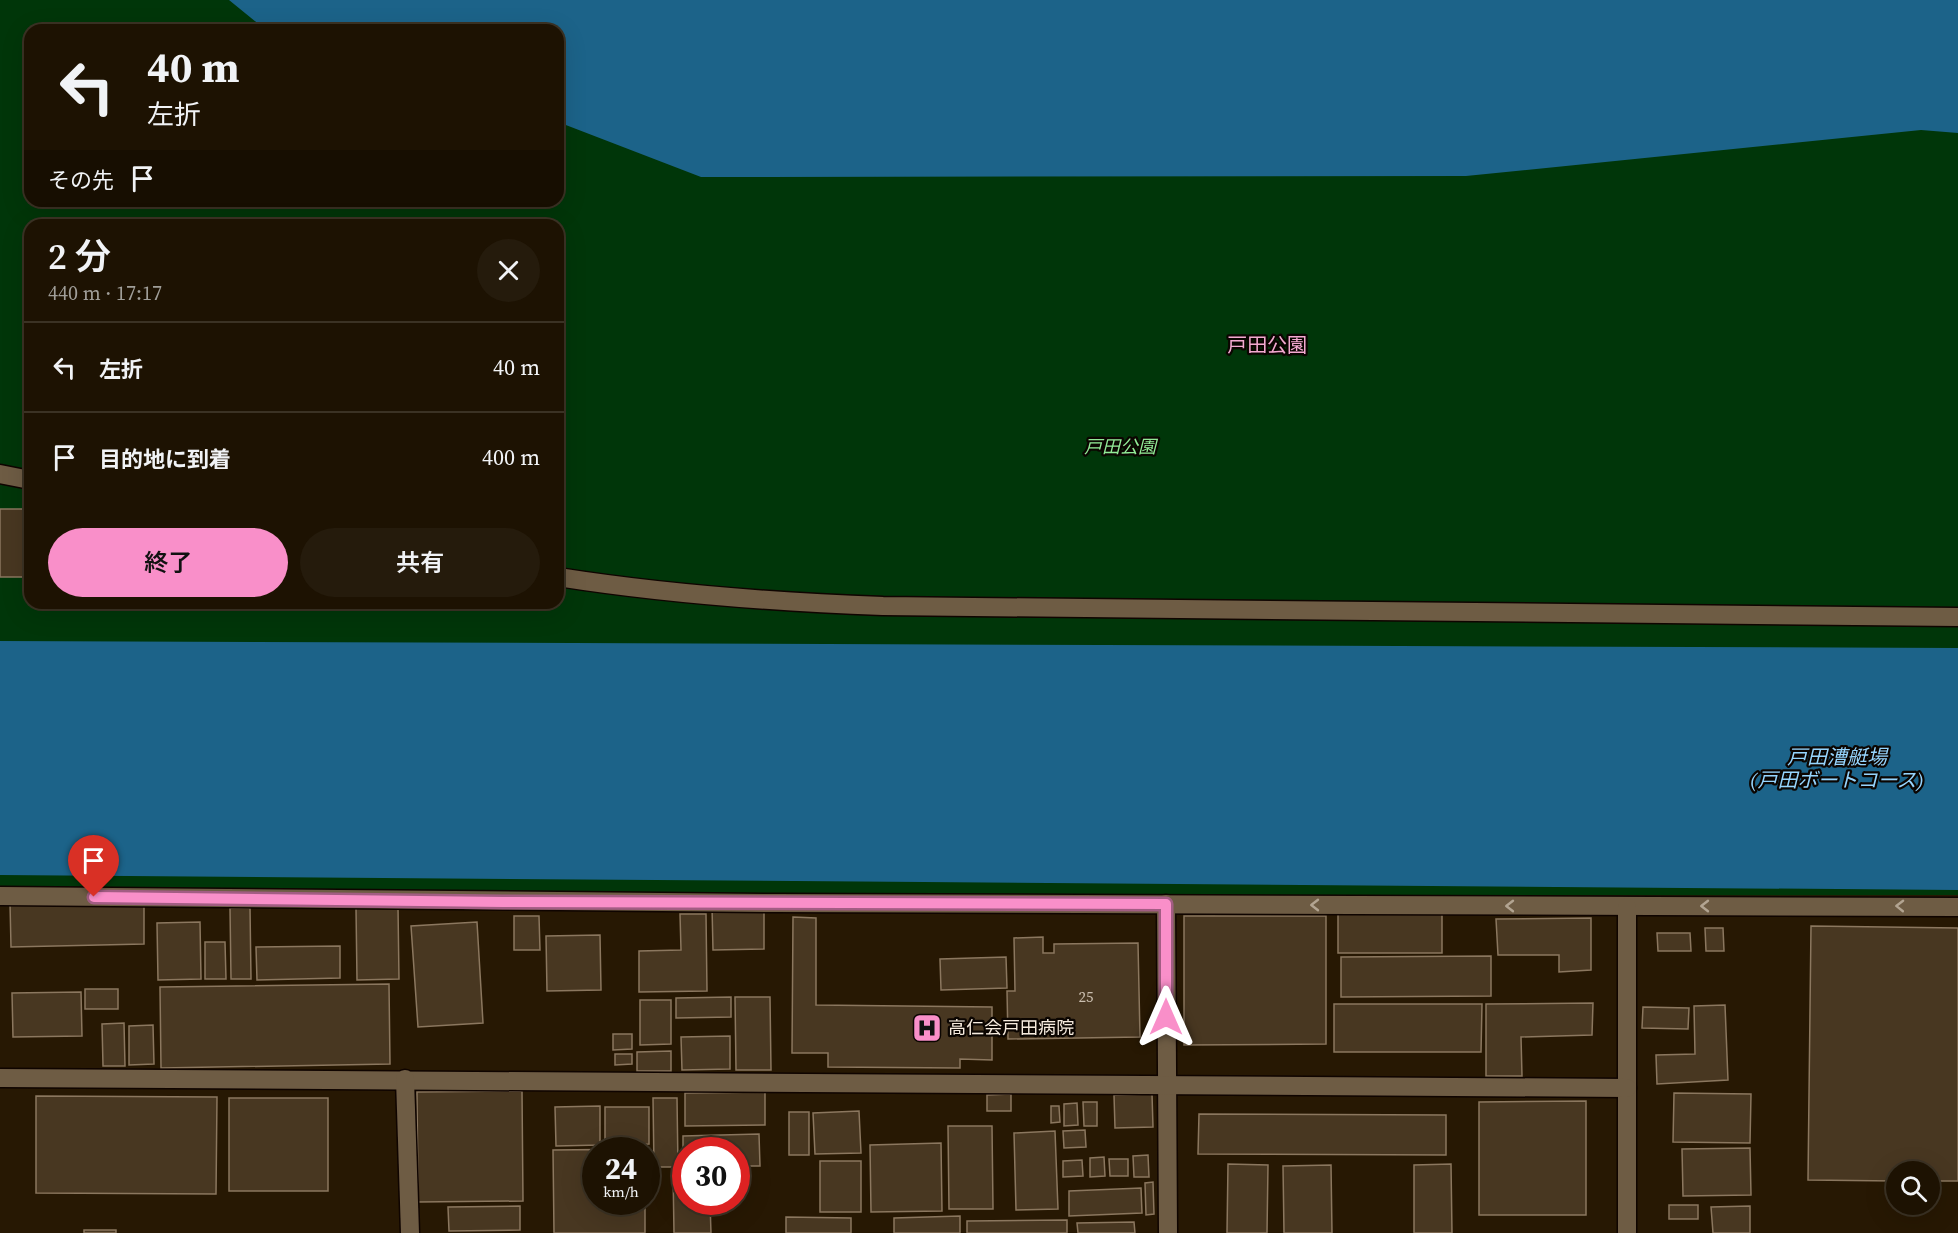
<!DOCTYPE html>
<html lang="ja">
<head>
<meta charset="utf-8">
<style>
	:root { --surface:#1d1202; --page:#251b0c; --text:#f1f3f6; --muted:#a09e99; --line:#3b3224; --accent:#f98fc9 }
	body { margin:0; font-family:"Source Serif 4","Noto Sans JP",serif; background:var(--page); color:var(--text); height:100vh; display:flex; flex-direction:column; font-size:22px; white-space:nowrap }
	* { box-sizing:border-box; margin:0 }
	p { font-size:20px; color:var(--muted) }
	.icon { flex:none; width:33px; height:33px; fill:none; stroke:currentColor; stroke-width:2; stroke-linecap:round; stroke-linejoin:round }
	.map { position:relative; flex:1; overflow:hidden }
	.drawer { position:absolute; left:24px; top:219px; width:540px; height:390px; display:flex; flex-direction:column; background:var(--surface); border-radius:18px; box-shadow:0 6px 24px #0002,0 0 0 2px var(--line) }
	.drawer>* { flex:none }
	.top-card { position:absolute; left:24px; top:24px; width:540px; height:183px; border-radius:18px; box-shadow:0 6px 24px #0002,0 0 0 2px var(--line); background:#1d1202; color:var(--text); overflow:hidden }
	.fabs { position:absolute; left:1886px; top:1161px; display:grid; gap:12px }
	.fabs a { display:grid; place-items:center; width:54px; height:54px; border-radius:50%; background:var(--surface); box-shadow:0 6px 24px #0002,0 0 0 2px var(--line); font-size:30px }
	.speed { position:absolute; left:582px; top:1137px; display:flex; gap:12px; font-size:30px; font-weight:700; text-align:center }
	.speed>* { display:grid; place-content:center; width:78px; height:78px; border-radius:50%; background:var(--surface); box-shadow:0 6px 24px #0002,0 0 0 2px var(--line); line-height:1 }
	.speed small { font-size:15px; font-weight:400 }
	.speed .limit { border:9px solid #d22; background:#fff; color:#111 }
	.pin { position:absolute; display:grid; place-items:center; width:51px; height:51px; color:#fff; margin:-62px -26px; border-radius:50% 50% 50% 0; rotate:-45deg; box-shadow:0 0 6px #0007 }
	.pin .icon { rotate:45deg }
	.me { position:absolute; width:66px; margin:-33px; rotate:0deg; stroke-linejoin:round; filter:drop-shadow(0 0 4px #0008) }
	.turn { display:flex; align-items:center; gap:21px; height:126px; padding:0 24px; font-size:27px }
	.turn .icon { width:78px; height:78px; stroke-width:2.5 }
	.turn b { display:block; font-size:42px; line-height:51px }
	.then { display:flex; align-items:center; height:57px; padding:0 24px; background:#0003; gap:12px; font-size:22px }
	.round { display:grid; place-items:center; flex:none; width:63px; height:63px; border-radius:32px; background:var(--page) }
	.overview { display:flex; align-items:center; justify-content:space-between; height:102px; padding:0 24px }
	h1 { font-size:36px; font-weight:600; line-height:45px }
	.primary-button { display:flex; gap:12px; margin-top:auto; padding:12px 24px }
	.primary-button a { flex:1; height:69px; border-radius:36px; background:var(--accent); color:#111; font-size:24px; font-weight:600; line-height:69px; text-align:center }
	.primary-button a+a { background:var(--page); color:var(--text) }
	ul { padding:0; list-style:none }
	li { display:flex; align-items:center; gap:18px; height:90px; padding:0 24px; border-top:2px solid var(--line) }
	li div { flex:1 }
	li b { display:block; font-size:22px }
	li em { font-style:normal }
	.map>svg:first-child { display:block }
	.green { fill:#003609; fill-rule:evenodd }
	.water { fill:#1c6389 }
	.building { fill:#483721; stroke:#8b775f; stroke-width:1.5 }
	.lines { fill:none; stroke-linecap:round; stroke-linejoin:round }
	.minor-casing { stroke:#0f0400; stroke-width:21 }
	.minor { stroke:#6e5c44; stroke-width:18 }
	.oneway { stroke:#b2a491 }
	.route-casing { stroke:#a25d83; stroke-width:15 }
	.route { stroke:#f98fc9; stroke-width:10 }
	.labels { text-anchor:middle; stroke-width:4.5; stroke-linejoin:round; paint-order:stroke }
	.number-label { font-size:15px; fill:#cabeaf }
	.park-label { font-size:18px; font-style:italic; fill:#92eb97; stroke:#0b0501 }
	.poi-label { font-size:18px; fill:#f6ebde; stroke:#0b0501; text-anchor:start }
	.neighbourhood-label { font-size:20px; fill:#f3a9d0; stroke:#0b0501 }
	.water-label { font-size:20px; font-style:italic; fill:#96d5fe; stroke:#0b0501 }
</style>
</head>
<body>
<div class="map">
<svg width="1958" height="1233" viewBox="0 0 1958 1233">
	<rect width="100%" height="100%" fill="#271803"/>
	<path class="green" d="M0,0H1958V895L711,896L0,894ZM30,30H558V201H30ZM30,225H558V603H30Z"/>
	<g class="water">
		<polygon points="229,0 1958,0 1958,133 1921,130 1466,176 701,177 558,122 558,30 266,30"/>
		<polygon points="0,641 1958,648 1958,890 0,875"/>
	</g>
	<g class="building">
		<rect x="0" y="509" width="30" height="68"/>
		<polygon points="144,901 144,944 11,947 10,903"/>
		<polygon points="764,906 764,949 713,950 712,907"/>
		<polygon points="398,907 399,979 357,980 356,908"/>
		<polygon points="230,908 250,908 251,979 231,979"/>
		<polygon points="1338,909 1442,910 1442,953 1338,953"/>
		<polygon points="680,914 706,914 707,991 639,992 639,951 681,950"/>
		<polygon points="514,916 539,916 540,950 514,950"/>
		<polygon points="1184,916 1326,916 1326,1044 1184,1045"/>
		<polygon points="793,917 816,918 816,1005 992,1007 992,1060 960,1059 960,1068 828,1067 828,1053 792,1053"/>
		<polygon points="1591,918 1591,970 1559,972 1559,955 1498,955 1496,919"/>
		<polygon points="200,922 201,979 158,980 157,923"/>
		<polygon points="477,922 483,1023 418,1027 411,926"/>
		<polygon points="1811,926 1958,928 1958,1181 1929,1181 1929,1172 1896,1172 1896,1181 1808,1180"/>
		<polygon points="1705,928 1723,928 1724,951 1706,951"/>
		<polygon points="1657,933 1690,933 1691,951 1658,951"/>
		<polygon points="600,935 601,990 547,991 546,936"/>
		<polygon points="1043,937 1043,953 1054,953 1054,944 1138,943 1140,1037 1008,1039 1007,991 1015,991 1014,938"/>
		<polygon points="205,942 225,942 226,979 205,979"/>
		<polygon points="340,946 340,978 257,980 256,947"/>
		<polygon points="1491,956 1491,996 1341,997 1341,957"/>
		<polygon points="1006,957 1007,988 941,990 940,959"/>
		<polygon points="389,984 390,1064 161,1068 160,987"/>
		<rect x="85" y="989" width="33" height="20"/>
		<polygon points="81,992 82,1036 13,1037 12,993"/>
		<polygon points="731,997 731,1017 676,1018 676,998"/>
		<polygon points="735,997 770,997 771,1070 736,1070"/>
		<polygon points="640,1000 671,1000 671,1044 640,1045"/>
		<polygon points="1593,1003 1592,1035 1521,1037 1522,1076 1486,1076 1486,1004"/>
		<polygon points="1334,1004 1482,1004 1481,1052 1334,1052"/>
		<polygon points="1725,1005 1728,1080 1657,1084 1656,1055 1695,1054 1694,1006"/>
		<polygon points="1643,1007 1689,1008 1688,1029 1642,1028"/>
		<polygon points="124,1023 125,1066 103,1066 102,1024"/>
		<polygon points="153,1025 154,1064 129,1065 129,1026"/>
		<polygon points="613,1034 632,1034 632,1049 613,1050"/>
		<polygon points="730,1036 730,1069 682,1070 681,1037"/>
		<polygon points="671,1051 671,1071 637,1071 637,1052"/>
		<polygon points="615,1054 632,1054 632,1064 615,1065"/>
		<polygon points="522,1091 523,1201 418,1202 417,1092"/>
		<polygon points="765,1092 765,1125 685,1126 685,1093"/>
		<polygon points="1674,1093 1751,1094 1750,1143 1673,1142"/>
		<polygon points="1011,1094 1011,1111 987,1111 987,1095"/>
		<polygon points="1152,1094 1153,1127 1115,1128 1114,1095"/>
		<polygon points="36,1096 217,1097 216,1194 36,1193"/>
		<rect x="229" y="1098" width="99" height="93"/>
		<polygon points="653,1098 677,1098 678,1167 654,1167"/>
		<polygon points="1586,1101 1586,1215 1479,1215 1479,1102"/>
		<polygon points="1083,1102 1097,1102 1097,1126 1084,1126"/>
		<polygon points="1077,1103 1078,1125 1064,1126 1064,1104"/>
		<polygon points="600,1106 600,1145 556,1146 555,1107"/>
		<polygon points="1051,1106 1059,1106 1060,1122 1051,1123"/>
		<polygon points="605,1107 649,1107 649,1144 605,1145"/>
		<polygon points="859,1111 861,1153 815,1154 813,1113"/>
		<rect x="789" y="1112" width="20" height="43"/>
		<polygon points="1199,1114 1446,1115 1446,1155 1198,1154"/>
		<polygon points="948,1126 992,1126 993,1209 949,1209"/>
		<polygon points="1085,1130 1086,1147 1064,1148 1063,1131"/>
		<polygon points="1055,1131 1058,1209 1016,1210 1014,1133"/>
		<polygon points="759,1134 760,1166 736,1166 736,1150 686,1150 686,1167 683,1167 683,1136"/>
		<polygon points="941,1143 942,1211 871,1212 870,1145"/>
		<polygon points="1750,1148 1751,1195 1683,1196 1682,1149"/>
		<polygon points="644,1149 644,1150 596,1150 596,1202 645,1202 645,1233 554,1233 553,1150"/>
		<polygon points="1148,1155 1149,1177 1134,1177 1133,1156"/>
		<polygon points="1104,1157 1105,1176 1090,1177 1090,1158"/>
		<polygon points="1109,1159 1128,1159 1128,1176 1110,1176"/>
		<polygon points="1082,1160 1083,1176 1063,1177 1063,1161"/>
		<rect x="820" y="1161" width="41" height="51"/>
		<polygon points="1228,1164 1268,1165 1267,1233 1227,1233"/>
		<polygon points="1451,1164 1452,1233 1414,1233 1414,1165"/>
		<polygon points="1331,1165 1332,1233 1284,1233 1283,1166"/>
		<polygon points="673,1171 686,1171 686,1202 710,1202 711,1233 674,1233"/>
		<polygon points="1153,1182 1154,1214 1146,1215 1145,1183"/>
		<polygon points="1141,1188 1142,1213 1069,1216 1069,1191"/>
		<rect x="1669" y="1205" width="29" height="14"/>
		<polygon points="520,1206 520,1230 449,1231 448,1207"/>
		<polygon points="1750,1206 1750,1233 1713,1233 1711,1207"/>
		<polygon points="960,1216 960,1233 894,1233 894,1218"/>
		<polygon points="786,1217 851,1218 851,1233 786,1233"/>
		<polygon points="1067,1220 1067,1233 967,1233 967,1221"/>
		<polygon points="1134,1222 1135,1233 1078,1233 1077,1223"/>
		<rect x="84" y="1230" width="32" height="3"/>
	</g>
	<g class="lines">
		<g class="minor-casing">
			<g id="minor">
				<polyline points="0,474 30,480"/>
				<path d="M558,577C666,594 774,602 883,606L1958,617"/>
				<polyline points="0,896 774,903 1958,907"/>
				<polyline points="1166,904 1168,1233"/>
				<polyline points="1627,907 1627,1233"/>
				<polyline points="0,1078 1627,1088"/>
				<polyline points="405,1079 410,1233"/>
			</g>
		</g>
		<use href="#minor" class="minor"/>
	</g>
	<defs><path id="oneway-chevron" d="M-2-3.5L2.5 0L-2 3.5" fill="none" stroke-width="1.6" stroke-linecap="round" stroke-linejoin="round" transform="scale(1.5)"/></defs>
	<g class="oneway">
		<use href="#oneway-chevron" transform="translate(1315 905) rotate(-180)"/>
		<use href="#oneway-chevron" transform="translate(1510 906) rotate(-180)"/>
		<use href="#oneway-chevron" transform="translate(1705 906) rotate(180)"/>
		<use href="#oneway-chevron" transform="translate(1900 906) rotate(-179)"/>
	</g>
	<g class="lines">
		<g class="route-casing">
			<polyline id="route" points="94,897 503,902 1166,904 1166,1017"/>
		</g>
		<use href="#route" class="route"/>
	</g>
	<defs>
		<g id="hospital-square" transform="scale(1.5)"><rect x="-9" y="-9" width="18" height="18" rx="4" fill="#f98fc9" stroke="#0b0501"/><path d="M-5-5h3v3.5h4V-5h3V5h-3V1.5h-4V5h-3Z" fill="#111"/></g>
	</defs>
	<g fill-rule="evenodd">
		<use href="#hospital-square" x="927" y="1028"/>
	</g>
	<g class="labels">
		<g class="number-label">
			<text x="1086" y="1002">25</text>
		</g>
		<g class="park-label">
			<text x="1120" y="453">戸田公園</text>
		</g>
		<g class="poi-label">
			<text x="948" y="1034">高仁会戸田病院</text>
		</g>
		<g class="neighbourhood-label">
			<text x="1267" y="352">戸田公園</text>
		</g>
		<g class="water-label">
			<text x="1837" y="764">戸田漕艇場<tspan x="1837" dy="23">(戸田ボートコース)</tspan></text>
		</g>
	</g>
</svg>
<div class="fabs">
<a><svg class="icon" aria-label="search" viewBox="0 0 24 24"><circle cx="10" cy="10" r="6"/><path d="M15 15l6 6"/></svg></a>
</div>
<div class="speed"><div>24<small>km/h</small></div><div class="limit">30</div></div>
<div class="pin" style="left:94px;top:897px;background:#d93025"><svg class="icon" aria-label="arrive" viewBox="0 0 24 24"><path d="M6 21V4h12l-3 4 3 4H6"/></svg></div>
<svg class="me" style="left:1166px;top:1017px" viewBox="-20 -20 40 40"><path d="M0-17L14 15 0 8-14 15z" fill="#f98fc9" stroke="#fff" stroke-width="4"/></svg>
<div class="top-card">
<div class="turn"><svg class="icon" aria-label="left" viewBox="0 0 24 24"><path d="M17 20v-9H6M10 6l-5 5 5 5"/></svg><div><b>40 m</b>左折</div></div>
<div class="then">その先<svg class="icon" aria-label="arrive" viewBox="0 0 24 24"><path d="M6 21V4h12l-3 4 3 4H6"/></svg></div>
</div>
<section class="drawer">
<div class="overview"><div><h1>2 分</h1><p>440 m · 17:17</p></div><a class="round"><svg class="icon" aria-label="close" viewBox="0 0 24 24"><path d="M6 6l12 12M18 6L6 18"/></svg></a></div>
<ul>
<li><svg class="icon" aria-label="left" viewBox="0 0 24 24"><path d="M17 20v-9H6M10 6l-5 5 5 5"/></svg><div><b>左折</b></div><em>40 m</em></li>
<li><svg class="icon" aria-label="arrive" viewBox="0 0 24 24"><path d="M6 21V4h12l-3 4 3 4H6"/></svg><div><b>目的地に到着</b></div><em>400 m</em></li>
</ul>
<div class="primary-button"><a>終了</a><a>共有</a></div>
</section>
</div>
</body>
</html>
